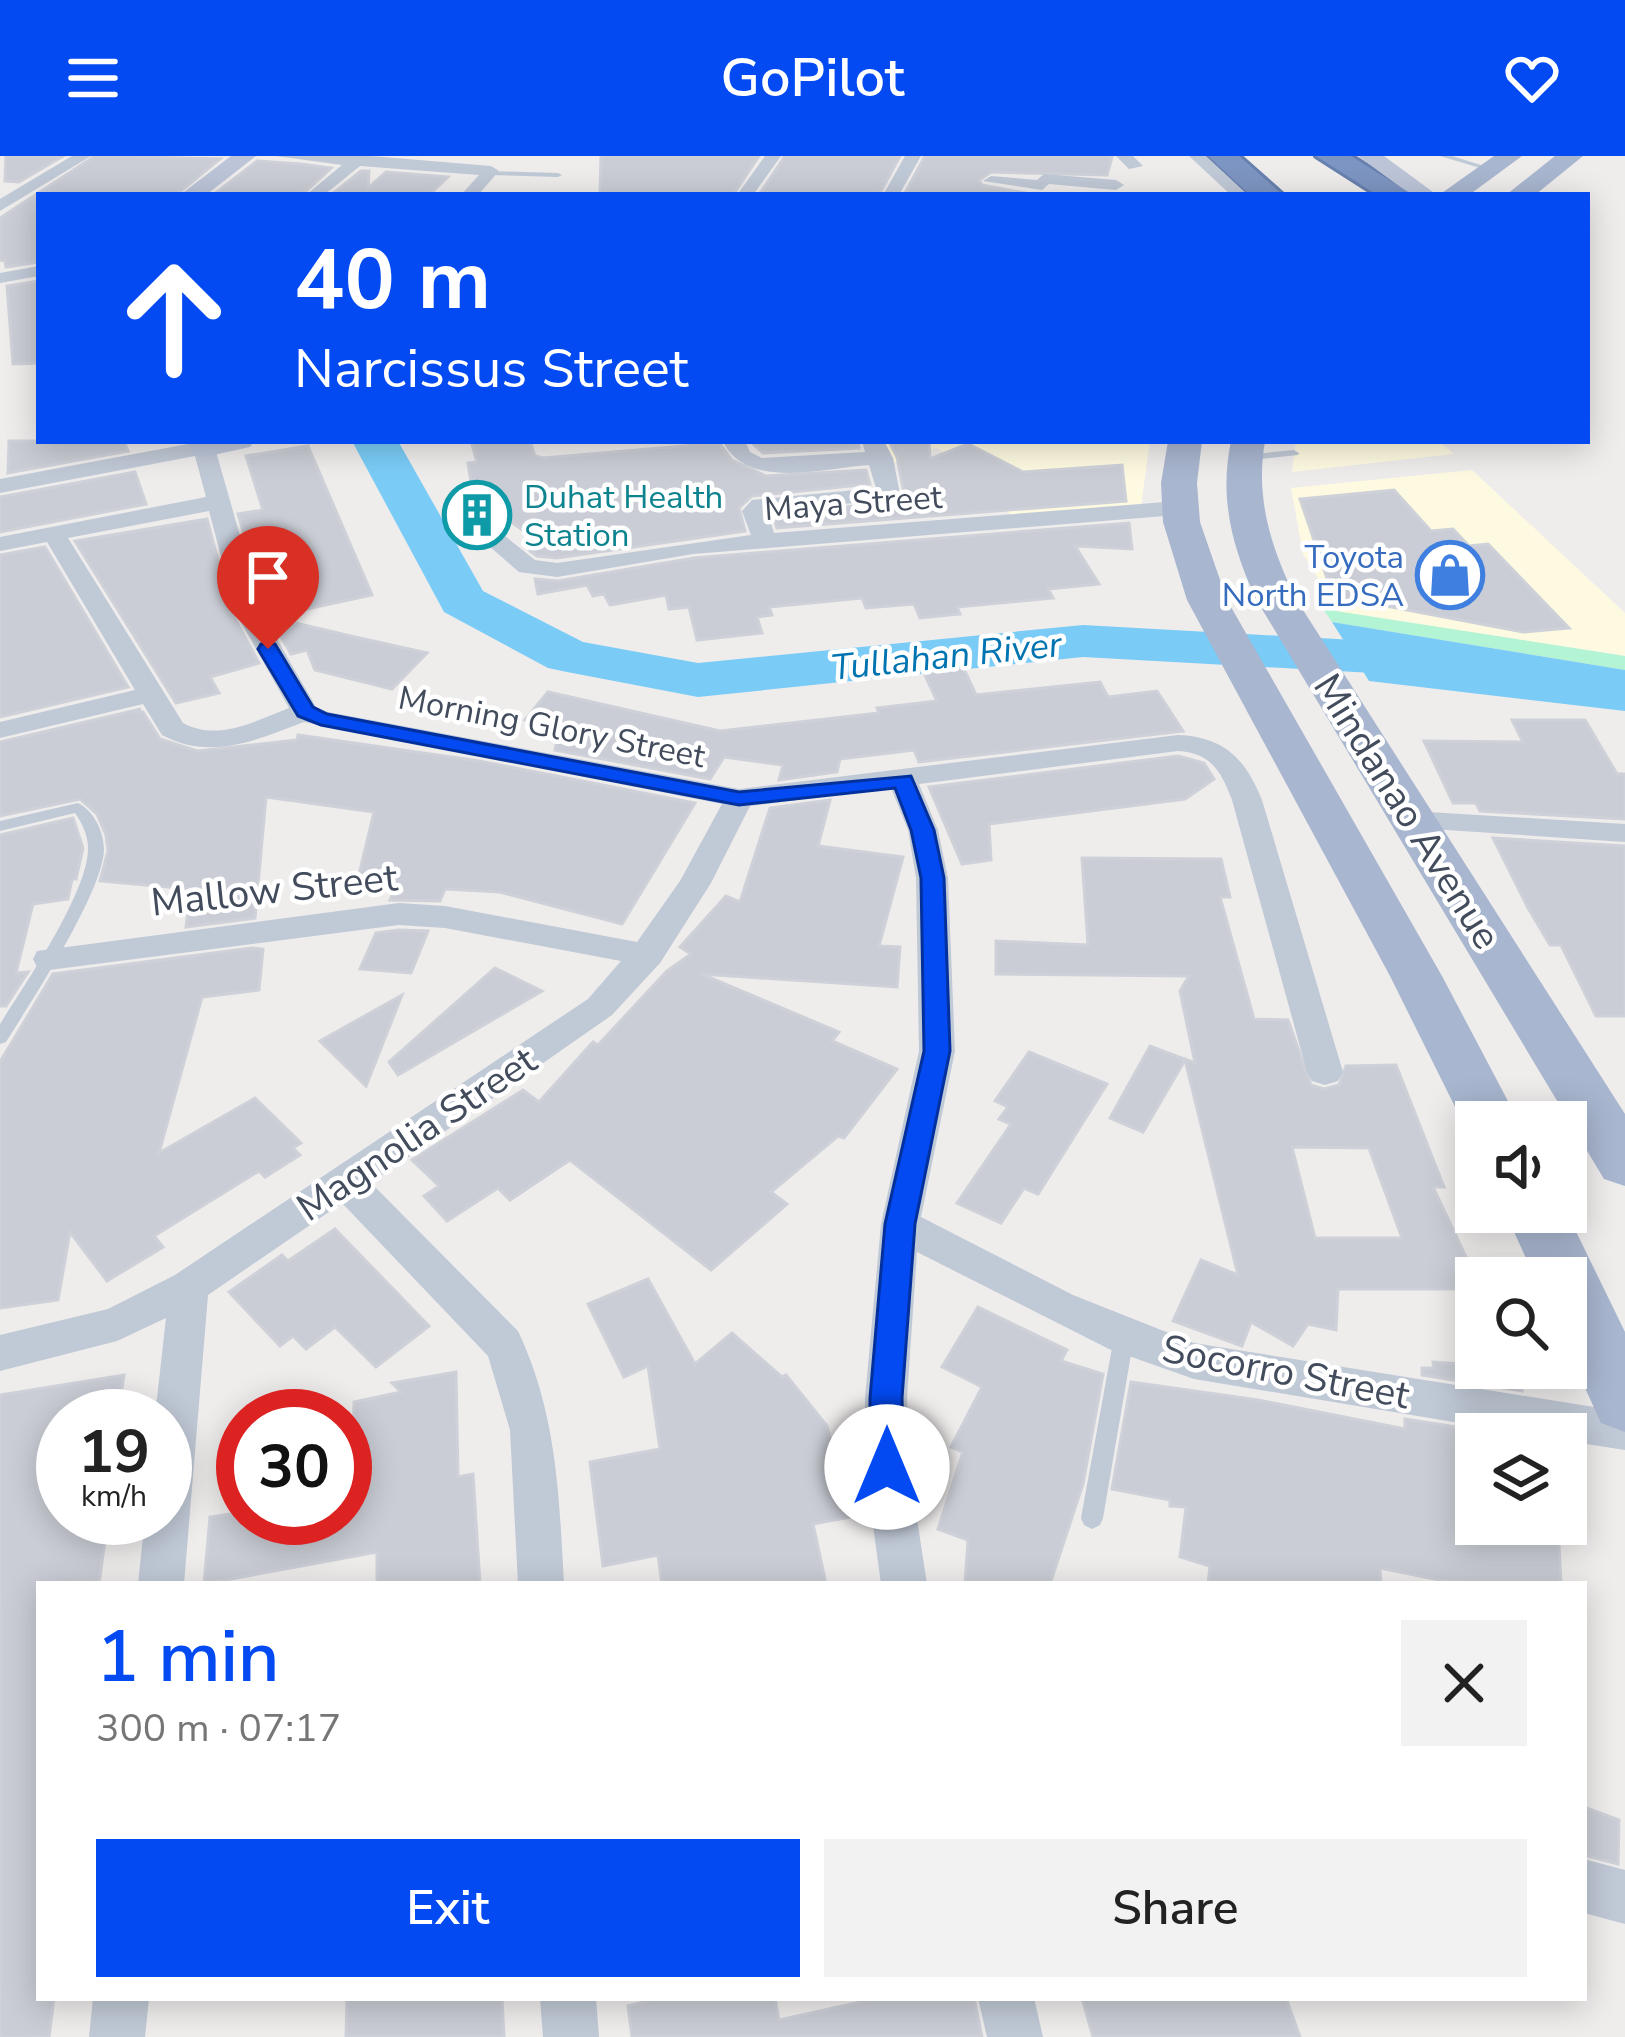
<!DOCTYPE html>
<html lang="en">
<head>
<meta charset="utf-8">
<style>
	:root { --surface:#fff; --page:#f2f2f2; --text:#222; --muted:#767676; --accent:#034af2 }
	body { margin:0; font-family:"Nunito Sans",sans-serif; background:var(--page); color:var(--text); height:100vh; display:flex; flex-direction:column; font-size:45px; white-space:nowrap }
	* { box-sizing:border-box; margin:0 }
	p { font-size:39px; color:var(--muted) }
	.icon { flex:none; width:66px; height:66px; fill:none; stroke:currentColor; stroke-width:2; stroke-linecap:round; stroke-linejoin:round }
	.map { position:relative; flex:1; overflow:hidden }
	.sheet { position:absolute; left:36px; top:1425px; width:1551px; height:420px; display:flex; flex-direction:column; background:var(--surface); border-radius:0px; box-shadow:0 6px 30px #0003 }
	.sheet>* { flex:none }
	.banner { position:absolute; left:36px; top:36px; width:1554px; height:252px; border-radius:0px; box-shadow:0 6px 30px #0003; background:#034af2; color:#fff; overflow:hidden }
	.controls { position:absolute; left:1455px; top:945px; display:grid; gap:24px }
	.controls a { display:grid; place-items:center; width:132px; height:132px; border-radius:0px; background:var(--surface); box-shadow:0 6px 30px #0003; font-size:60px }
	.speed { position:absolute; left:36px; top:1233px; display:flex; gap:24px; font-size:60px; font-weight:700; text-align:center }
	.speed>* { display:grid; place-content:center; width:156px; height:156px; border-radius:50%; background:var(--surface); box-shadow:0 6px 30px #0003; line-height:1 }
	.speed small { font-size:30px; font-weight:400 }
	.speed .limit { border:18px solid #d22; background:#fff; color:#111 }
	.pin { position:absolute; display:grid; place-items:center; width:102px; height:102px; color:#fff; margin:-123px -51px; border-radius:50% 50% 50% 0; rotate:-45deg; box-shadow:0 0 12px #0007 }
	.pin .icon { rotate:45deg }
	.me { position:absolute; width:132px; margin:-66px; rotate:0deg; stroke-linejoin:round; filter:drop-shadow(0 0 9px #0008) }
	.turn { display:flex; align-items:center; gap:42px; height:252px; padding:0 60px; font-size:54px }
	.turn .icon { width:156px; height:156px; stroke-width:2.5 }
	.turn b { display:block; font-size:84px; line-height:102px }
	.round { display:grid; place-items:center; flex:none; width:126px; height:126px; border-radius:0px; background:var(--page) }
	.headline { display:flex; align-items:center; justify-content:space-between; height:204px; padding:0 60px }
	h1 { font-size:72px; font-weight:600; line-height:90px; color:var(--accent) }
	.primary-button { display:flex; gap:24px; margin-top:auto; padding:24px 60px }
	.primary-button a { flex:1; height:138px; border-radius:0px; background:var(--accent); color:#fff; font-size:48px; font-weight:600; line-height:138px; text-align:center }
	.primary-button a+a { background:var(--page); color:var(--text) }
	header { display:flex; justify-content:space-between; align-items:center; height:156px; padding:0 60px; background:var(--accent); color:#fff; font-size:54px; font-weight:600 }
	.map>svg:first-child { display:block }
	.commercial { fill:#fefae1 }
	.green { fill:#b3f4d5 }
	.water { fill:#7accf7 }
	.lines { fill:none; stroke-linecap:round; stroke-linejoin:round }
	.river { fill:#7accf7; fill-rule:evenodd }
	.building { fill:#cacdd5; stroke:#cfd1d9; stroke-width:3; fill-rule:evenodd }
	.highway-casing { stroke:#6880ae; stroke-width:6 }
	.lane { fill:#c0c9d6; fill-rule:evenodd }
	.street { fill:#c0c9d6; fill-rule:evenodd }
	.secondary { fill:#bcc5d8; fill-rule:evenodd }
	.primary { fill:#a8b6cf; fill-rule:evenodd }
	.highway { fill:#7d95c2; fill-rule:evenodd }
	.route { fill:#034af2; stroke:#02309d; stroke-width:3 }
	.labels { text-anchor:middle; stroke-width:9; stroke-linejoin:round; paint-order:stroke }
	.far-culture-label { font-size:33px; fill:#0d838f; stroke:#fff; text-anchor:start }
	.far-street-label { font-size:33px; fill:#424c5c; stroke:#fff }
	.far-shop-label { font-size:33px; fill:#366cbe; stroke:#fff; text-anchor:end }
	.far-water-label { font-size:36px; font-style:italic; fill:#0074b1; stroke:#fff }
	.street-label { font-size:39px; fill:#424c5c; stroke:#fff }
</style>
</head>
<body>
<header><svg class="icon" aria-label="menu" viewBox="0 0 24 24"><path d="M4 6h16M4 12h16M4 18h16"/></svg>GoPilot<svg class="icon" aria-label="heart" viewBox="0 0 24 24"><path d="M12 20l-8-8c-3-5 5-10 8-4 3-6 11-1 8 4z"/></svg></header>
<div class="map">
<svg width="1625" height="1881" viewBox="0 0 1625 1881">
	<rect width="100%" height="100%" fill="#efecec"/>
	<g class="commercial">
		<polygon points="879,285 1150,285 1141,350 1013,362 975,313 936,292 891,308"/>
		<polygon points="1296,285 1438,285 1454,298 1292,316"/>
		<polygon points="1472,314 1625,457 1625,500 1339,456 1303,398 1291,332"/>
	</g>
	<polygon class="green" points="1323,453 1625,500 1625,514 1332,466"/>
	<polygon class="water" points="1332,466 1625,514 1625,555 1369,525"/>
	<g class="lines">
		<polygon class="river" points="352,285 398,285 483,435 583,486 698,507 1083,469 1373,485 1625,518 1625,552 1373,517 1083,501 698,541 567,516 548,512 444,456"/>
	</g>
	<g class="building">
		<polygon points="6,0 63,0 19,26 5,25"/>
		<polygon points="95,0 220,3 176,39 39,39 39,106 6,111 5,105 0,104 0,62"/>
		<polygon points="601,0 759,0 733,39 600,39"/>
		<polygon points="785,0 900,0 879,39 759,39"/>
		<polygon points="925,0 1112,0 1112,1 1107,19 991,16 979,24 982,29 1036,39 904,39"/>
		<polygon points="257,5 301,8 331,12 302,39 213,39"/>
		<polygon points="361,15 369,15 368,32 386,16 448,21 429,39 331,39"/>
		<polygon points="39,125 39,207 13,208 7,130"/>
		<polygon points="9,285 124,285 128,295 8,317"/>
		<polygon points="471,285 530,285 535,300 543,302 719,287 732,304 766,320 866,314 870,328 752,340 739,352 745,375 557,402 537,400 530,395 527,377 501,359 491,363 476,358 468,307 477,306"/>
		<polygon points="750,285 858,285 859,292 763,297"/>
		<polygon points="889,285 929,285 930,303 968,288 1023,316 1122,309 1126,345 777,372 773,359 901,345 904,337 897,301"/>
		<polygon points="308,290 372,439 270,461 238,358 263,354 246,300"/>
		<polygon points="135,316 146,348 0,376 0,341"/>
		<polygon points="1394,334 1431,375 1453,373 1469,390 1488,388 1569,472 1523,476 1333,440 1300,343"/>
		<polygon points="207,363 232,458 259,507 210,521 219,537 176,547 75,385"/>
		<polygon points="1129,367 1132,393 1075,390 1099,428 1048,433 1053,442 957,451 960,458 920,462 914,448 866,452 862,442 769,451 772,459 757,461 762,477 697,484 689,451 669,453 666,439 610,449 604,438 593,440 587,429 538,438 535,423 558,425 694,402"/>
		<polygon points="45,391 128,531 0,561 0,399"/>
		<polygon points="270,461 355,481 427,497 392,533 315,514 307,494 291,498"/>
		<polygon points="964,513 976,539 1100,526 1108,541 1157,535 1183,575 919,606 914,594 840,603 837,616 779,624 783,609 724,601 710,623 555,594 559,573 525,564 548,536 720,575 879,557 877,552 937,545 924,517"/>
		<polygon points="141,553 137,555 143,556 160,583 197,595 297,584 298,579 479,605 695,647 622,768 500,736 445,733 440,745 390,744 398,726 357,727 374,656 266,641 255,762 186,771 191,733 100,725 108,695 106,679 97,658 80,643 0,660 0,586"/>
		<polygon points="1512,564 1585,564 1617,618 1625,618 1625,663 1480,655 1476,647 1453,647 1424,585 1523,586"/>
		<polygon points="1178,600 1204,607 1214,623 1185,643 989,668 991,704 962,708 929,631"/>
		<polygon points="830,644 818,690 903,701 879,790 900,791 897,831 701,818 839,876 832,885 897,913 844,982 838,980 771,1036 787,1048 711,1114 570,1004 510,1044 498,1032 447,1065 424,1040 439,1030 412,1004 523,934 539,946 593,886 598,889 667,815 691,798 680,791 726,740 740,746 770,652"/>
		<polygon points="73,662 83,692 76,723 72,723 68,743 33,748 16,817 28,816 6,850 0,850 0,679"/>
		<polygon points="1493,682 1625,690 1625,860 1596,860 1561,789 1550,789 1528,752"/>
		<path d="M1082,702L1221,703L1230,741H1220L1254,863L1288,864L1311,929L1324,933L1339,929L1346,910L1396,909L1444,1031H1433L1476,1122V1133H1338L1336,1174L1308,1168L1293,1190L1251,1166L1242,1190L1173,1165L1201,1104L1238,1119L1185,904L1143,976L1110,962L1150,890L1195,907L1180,835L1189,820L996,818V785L1088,789ZM1292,991L1369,992L1402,1082H1315Z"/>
		<polygon points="399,774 428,775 411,817 360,813 376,777"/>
		<polygon points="252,792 263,793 259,834 202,841 159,997 255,942 301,987 293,992 300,999 265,1021 259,1015 154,1080 163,1091 107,1125 70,1076 58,1144 0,1152 0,906 53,818"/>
		<polygon points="495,812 542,835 398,919 389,906"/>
		<polygon points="402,839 366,930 320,885"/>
		<polygon points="1029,896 1107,928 1038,1038 1024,1032 1001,1067 957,1047 1011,968 999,963 1008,951 995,945"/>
		<polygon points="335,1073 429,1170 376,1211 335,1171 306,1193 293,1180 280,1190 229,1136 282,1099 288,1105"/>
		<polygon points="648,1123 695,1208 732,1177 782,1221 786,1219 827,1270 850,1361 813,1368 826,1428 662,1428 658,1399 603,1410 590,1306 660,1293 648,1210 624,1221 588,1148"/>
		<polygon points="978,1151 1067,1194 1061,1205 1103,1218 1083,1328 1050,1428 965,1428 968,1384 938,1373 963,1296 951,1291 982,1231 942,1211"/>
		<polygon points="1433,1206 1517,1212 1522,1235 1422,1219 1422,1212 1434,1212"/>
		<polygon points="456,1216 458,1321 473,1318 480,1428 377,1428 377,1396 204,1428 210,1361 243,1356 243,1362 345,1362 345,1338 352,1337 354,1246 401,1236 392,1227"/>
		<polygon points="124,1219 118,1260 63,1260 63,1362 108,1362 99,1428 39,1428 39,1842 54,1842 49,1881 0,1881 0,1239"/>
		<polygon points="1131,1226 1258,1244 1405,1273 1405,1263 1476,1274 1476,1368 1558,1368 1561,1428 1459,1428 1380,1412 1381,1428 1208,1428 1210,1410 1180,1401 1186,1351 1170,1350 1170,1344 1112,1333"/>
		<polygon points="1584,1651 1619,1664 1618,1708 1584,1699"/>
		<polygon points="347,1842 502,1842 504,1881 346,1881"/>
		<polygon points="661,1842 775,1842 779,1864 879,1842 974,1842 982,1881 632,1881 628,1850"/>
		<polygon points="1082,1842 1286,1842 1300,1881 1093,1881"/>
	</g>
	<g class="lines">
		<g class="highway-casing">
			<g id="highway">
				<polygon points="1208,0 1239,0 1283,39 1250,39"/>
				<polygon points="1316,0 1351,0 1413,39 1377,39"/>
			</g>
		</g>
		<g class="lane">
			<polygon points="1440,0 1452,0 1494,13 1490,15"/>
			<polygon points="488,15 558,17 562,19 558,21 491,19"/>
			<polygon points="1294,294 1299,297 1298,299 1243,305 1238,302 1243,299"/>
			<path d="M78,647C94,655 104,676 104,694C102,738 31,846 6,886L0,888V868C24,830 89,735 88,692C88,679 82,667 75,657L0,675V665Z"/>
			<polygon points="1124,1172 1131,1175 1134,1181 1103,1362 1100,1369 1092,1373 1084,1369 1081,1362 1114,1181 1117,1175"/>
		</g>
		<g class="street">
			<polygon points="72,0 91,0 0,55 0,43"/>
			<polygon points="276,0 371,0 491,10 499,15 478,39 461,39 479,19 360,10 324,39 306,39 342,9"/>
			<polygon points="765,0 781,0 753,39 737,39"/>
			<polygon points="905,0 921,0 899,39 883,39"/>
			<polygon points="1116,0 1133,0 1143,10 1129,13"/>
			<polygon points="1189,0 1206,0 1248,39 1231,39"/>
			<polygon points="1044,18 1116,24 1124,29 1116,34 1049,28 1042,34 983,25 991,20 1037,24"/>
			<polygon points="39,110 39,120 0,127 0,117"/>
			<path d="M204,285L215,292L262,457L316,551L328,556L739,633L1178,579C1224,581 1245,602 1262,644L1343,916L1338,925L1325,929L1312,925L1307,916L1232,644C1221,615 1211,597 1178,595L919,628L938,674L948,722L955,895L921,1061L1073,1139L1194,1187L1625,1256V1294L1566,1285V1278H1526L1194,1223L1109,1193L917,1096L907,1242L909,1311L927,1428H881L865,1311V1242L881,1068L919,895L916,722L908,674L891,632L750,650L711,727L660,807L612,859L371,1027L518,1175C557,1258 559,1338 564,1428H518L510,1274L488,1200L342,1047L208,1139L184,1428H138L145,1362H165V1260H155L166,1162L117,1185L0,1215V1179L108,1153L175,1119L588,843L621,805L445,772L399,769L49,814L37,811L33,803L37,795L399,747L445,750L637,786L680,725L722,648L304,566C257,584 210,605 162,579L143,548L0,582V566L135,534L47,386L0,395V381L206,341L195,300L0,337V323ZM209,355L236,457L289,552C255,565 218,586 183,567L68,382Z"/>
			<path d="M723,285H745L750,296L762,302L865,296L862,285H884L893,302L900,338L897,343L767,355L774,377L1178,345L1190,352L1178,359L693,398L557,421L519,416L465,369L477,362L485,364L535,404L557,407L751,379L742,355L752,344L876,332L869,309C824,312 746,335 723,285Z"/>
			<polygon points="1412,655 1625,668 1625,686 1401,671 1397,664"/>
			<polygon points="1584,1703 1625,1714 1625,1768 1584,1757"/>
			<polygon points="93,1842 149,1842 145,1881 89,1881"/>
			<polygon points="540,1842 596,1842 599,1881 543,1881"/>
			<polygon points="978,1842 1034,1842 1043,1881 987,1881"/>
		</g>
		<g class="secondary">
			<polygon points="231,0 256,0 206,39 180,39"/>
			<polygon points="1358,0 1384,0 1437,39 1411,39"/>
			<polygon points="187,285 254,285 250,291 204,301 193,299"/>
		</g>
		<g class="primary">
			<polygon points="1494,0 1522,0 1469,39 1439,39"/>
			<polygon points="1555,0 1583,0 1535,39 1506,39"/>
			<polygon points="1168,285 1202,285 1197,327 1200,366 1227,444 1442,820 1519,966 1476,966 1476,983 1470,981 1390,820 1187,444 1163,366 1161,327"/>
			<path d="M1231,285H1265C1255,343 1271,391 1296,443L1625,958V1030L1604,1023L1256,443C1232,391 1219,342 1231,285Z"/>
			<polygon points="1566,1055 1625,1176 1625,1276 1601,1267 1566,1190 1566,1122 1535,1122 1505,1056"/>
		</g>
		<use href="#highway" class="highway"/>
	</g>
	<polygon class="route" points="261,488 275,488 313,551 327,558 739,636 911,620 934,674 944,722 950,895 915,1068 902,1242 904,1311 899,1322 887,1327 875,1322 870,1311 870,1242 885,1068 924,895 921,722 911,674 895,632 739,649 321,569 298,560 258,493"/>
	<defs>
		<g id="building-ring" transform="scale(3.45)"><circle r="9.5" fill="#fff" stroke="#0f9aa8" stroke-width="1.5"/><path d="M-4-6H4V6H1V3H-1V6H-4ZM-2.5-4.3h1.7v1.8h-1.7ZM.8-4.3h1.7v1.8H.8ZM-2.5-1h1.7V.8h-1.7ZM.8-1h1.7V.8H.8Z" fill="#0f9aa8"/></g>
		<g id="shop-ring" transform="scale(3.45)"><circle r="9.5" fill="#fff" stroke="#3f7fe0" stroke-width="1.5"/><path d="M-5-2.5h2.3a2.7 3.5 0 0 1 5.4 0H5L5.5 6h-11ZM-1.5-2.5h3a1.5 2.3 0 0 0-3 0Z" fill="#3f7fe0"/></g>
	</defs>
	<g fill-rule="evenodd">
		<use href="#building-ring" x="477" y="359"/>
		<use href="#shop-ring" x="1450" y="419"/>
	</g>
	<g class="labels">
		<g class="far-culture-label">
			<text x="524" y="352">Duhat Health<tspan x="524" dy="38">Station</tspan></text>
		</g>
		<g class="far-street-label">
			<text transform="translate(853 346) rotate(-4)" y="12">Maya Street</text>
			<text transform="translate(552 570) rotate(11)" y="12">Morning Glory Street</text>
		</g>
		<g class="far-shop-label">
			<text x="1404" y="412">Toyota<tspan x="1404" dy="38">North EDSA</tspan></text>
		</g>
		<g class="far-water-label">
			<text transform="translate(946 499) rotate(-6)" y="13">Tullahan River</text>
		</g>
		<g class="street-label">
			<text transform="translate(1408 655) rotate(58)" y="14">Mindanao Avenue</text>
			<text transform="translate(274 733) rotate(-6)" y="14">Mallow Street</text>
			<text transform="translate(416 977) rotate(-34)" y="14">Magnolia Street</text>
			<text transform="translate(1286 1215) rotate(11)" y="14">Socorro Street</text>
		</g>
	</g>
</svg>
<div class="controls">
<a><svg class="icon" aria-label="sound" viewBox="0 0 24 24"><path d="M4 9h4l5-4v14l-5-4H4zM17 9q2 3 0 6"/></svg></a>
<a><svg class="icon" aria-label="search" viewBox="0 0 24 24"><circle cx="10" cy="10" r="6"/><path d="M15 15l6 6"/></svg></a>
<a><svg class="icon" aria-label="layers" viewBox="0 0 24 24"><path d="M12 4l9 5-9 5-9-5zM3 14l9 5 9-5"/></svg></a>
</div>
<div class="speed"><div>19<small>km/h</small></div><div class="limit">30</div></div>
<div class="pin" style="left:268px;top:493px;background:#d93025"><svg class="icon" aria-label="arrive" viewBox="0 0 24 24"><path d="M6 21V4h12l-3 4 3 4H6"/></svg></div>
<svg class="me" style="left:887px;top:1311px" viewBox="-20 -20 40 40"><circle r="19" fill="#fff"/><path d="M0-13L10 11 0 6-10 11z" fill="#034af2"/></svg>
<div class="banner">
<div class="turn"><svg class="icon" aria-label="ahead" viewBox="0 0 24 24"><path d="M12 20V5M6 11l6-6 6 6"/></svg><div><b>40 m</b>Narcissus Street</div></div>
</div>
<section class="sheet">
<div class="headline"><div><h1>1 min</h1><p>300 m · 07:17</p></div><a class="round"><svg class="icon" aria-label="close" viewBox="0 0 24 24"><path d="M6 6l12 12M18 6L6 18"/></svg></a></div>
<div class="primary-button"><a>Exit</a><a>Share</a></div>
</section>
</div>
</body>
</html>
